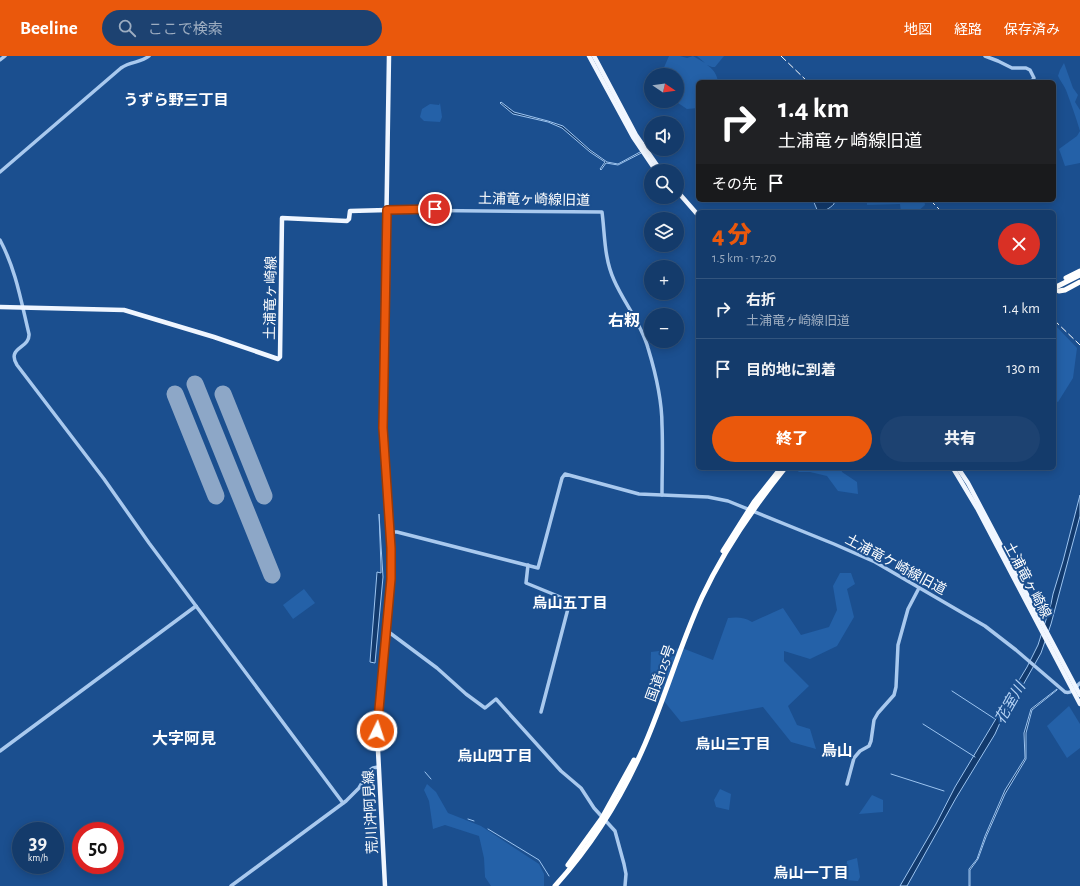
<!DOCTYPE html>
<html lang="ja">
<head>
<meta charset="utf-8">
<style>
	:root { --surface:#143b6b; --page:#1d4271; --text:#f1f3f6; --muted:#9dadc1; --line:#33557e; --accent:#ea580c }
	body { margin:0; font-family:"Alegreya Sans","Noto Sans JP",sans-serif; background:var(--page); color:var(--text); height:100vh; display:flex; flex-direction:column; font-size:15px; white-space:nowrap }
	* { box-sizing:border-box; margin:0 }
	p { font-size:13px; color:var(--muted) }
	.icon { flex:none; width:22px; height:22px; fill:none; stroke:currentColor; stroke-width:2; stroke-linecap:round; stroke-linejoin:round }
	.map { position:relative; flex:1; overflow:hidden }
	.panel { position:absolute; left:696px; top:154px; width:360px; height:260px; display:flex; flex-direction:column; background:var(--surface); border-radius:6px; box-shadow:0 2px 10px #0003,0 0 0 1px var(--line) }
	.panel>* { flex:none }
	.guide { position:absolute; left:696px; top:24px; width:360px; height:122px; border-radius:6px; box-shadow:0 2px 10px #0003,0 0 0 1px var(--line); background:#202124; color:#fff; overflow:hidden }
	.needle { width:26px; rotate:103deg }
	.tools { position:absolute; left:644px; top:12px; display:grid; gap:8px }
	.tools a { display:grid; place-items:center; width:40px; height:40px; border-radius:50%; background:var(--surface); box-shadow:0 2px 10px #0003,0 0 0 1px var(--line); font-size:20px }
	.speed { position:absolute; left:12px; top:766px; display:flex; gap:8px; font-size:20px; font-weight:700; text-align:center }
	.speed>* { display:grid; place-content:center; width:52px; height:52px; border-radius:50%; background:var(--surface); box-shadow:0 2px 10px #0003,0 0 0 1px var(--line); line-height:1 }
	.speed small { font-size:10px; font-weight:400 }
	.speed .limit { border:6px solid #d22; background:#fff; color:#111 }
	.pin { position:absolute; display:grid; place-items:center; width:34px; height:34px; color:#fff; margin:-17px; border:2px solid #fff; border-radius:50%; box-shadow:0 1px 4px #0007 }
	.me { position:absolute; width:44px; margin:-22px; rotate:4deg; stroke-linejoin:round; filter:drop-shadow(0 0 3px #0008) }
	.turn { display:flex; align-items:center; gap:14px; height:84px; padding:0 16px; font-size:18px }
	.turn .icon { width:52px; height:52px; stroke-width:2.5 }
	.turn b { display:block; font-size:28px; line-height:34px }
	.then { display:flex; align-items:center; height:38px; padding:0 16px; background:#0003; gap:8px; font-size:15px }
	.round { display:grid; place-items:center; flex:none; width:42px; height:42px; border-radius:21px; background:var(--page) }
	.overview { display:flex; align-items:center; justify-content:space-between; height:68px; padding:0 16px }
	h1 { font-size:24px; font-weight:800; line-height:30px; color:var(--accent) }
	.cta { display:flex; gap:8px; margin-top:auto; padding:8px 16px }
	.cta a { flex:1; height:46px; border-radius:24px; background:var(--accent); color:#fff; font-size:16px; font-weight:800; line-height:46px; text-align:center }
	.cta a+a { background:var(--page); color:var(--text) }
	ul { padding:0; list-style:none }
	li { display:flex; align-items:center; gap:12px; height:60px; padding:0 16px; border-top:1px solid var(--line) }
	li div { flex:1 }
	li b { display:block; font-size:15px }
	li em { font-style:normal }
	header { display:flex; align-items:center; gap:24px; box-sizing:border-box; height:56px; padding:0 20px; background:var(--accent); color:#fff }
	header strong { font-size:19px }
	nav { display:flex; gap:22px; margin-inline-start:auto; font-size:14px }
	.search { width:280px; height:36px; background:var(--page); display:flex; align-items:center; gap:10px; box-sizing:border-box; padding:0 14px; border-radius:22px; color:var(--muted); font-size:15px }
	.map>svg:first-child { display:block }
	.green { fill:#2461a8 }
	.water { fill:#123a6d; stroke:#9cc4f0 }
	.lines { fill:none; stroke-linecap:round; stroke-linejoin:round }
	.stream { stroke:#9cc4f0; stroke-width:1 }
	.runway { stroke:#8da7c7; stroke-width:17 }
	.minor { stroke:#a9c9ee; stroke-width:3.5 }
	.major { stroke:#f0f6ff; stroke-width:4.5 }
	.highway { stroke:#fff; stroke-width:5 }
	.rail { stroke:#fff; stroke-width:1; stroke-dasharray:7 3; stroke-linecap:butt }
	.route-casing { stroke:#983908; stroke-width:10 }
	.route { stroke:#ea580c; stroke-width:7 }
	.labels { text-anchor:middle; stroke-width:4; stroke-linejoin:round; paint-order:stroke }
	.street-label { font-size:14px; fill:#fff; stroke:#1b4f8f }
	.neighbourhood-label { font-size:15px; font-weight:bold; fill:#fff; stroke:#1b4f8f }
	.water-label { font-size:15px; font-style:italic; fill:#b5d3f5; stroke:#1b4f8f }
	.quarter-label { font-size:16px; font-weight:bold; fill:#fff; stroke:#1b4f8f }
</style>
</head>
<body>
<header>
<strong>Beeline</strong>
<div class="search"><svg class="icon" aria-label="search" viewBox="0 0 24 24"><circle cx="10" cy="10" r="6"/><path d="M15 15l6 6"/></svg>ここで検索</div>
<nav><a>地図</a><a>経路</a><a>保存済み</a></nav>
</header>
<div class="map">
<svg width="1080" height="830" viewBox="0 0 1080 830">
	<rect width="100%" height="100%" fill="#1b4f8f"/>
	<g class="green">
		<path d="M669,0H680L687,2L693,0L705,7L697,0H724L715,11H712L707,9C713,13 717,18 718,26H698V52L687,53L675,45H677V19H663L662,16Z"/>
		<path d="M1064,7L1073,32L1078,39L1075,46L1080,54V75C1076,61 1071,48 1066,34C1064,29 1060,25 1058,20L1060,14Z"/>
		<polygon points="440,47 442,61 440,66 424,65 420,61 422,53 430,48 439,49"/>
		<polygon points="1080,75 1080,107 1065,110 1059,93 1077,80"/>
		<polygon points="867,144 924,144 925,149 917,156 901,156 900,148 867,149"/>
		<polygon points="1054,268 1077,292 1073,322 1058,346 1054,344 1054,297 1057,286 1054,283"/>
		<polygon points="801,412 841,412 842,416 857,426 858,438 838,435 827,420 810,416 798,416"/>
		<path d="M840,517H851L855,528L847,533L854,561L837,590L810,603L784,595V605L809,630L788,650L797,669L810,673L816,693L791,686L763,651L681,666L650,628L651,596L682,592L713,604L728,562C737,561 744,561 752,566L783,552L801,579L829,571L837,554L833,530Z"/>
		<polygon points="304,533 315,547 293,563 283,549"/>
		<polygon points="1069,650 1080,668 1080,692 1067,702 1047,670"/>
		<polygon points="427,728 436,736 448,757 481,770 539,808 544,818 544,830 491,830 485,821 484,802 479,780 445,769 433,773 429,745 424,734"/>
		<polygon points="720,733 731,738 729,754 716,751 714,744"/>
		<polygon points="872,739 883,744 883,756 859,758"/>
		<polygon points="857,802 860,821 858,825 845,824 847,805"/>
	</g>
	<g class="water">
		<polygon points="501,46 514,56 548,65 563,70 590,94 607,106 618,108 651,90 651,92 618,109 606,107 601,114 600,113 605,106 590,96 562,72 548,66 513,58 500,47"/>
		<path d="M813,144H834V148C830,152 824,156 818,156Z"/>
		<polygon points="1080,439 1080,460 1051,568 1041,597 1023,629 1003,660 995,678 956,742 907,830 900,830 936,768 955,731 1027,611 1038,589 1051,548 1053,538 1063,505"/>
		<polygon points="379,458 383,521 375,607 370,606 377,516 381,517 381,510"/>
		<polygon points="1057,633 1057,634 1032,654 1026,677 1026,703 1005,738 986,781 978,803 970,814 970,830 969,830 969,813 977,803 985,780 1005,734 1025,702 1024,677 1031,653"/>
	</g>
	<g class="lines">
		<g class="stream">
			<polyline points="952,635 995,663"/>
			<polyline points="923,668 975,701"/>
			<polyline points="425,716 431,723"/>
			<polyline points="891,718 944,735"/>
			<polyline points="468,763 474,765"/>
			<polyline points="488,773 539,804 549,820"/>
		</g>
		<g class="runway">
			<polyline points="195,328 272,519"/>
			<polyline points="175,338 216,440"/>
			<polyline points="223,338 264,440"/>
		</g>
		<g class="minor">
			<polyline points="985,0 998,5 1012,12 1026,12 1030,14 1034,22 1031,26"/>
			<polyline points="0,4 5,0"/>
			<path d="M0,116L121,12C131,5 141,7 149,0"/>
			<path d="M387,154L602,156C605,179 604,202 614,224C624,247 641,267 648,292C655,315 662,345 662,369C663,392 662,416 662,439"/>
			<path d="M0,184C16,214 21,245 29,278C30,293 6,291 17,309L104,423L149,487L343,747"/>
			<path d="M390,476H397L538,512L562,422L565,418L639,438L708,441L728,445L834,488L875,506L985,570L1016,594L1065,636C1072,638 1075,632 1080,627"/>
			<polyline points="528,509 526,527 570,545 541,656"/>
			<polyline points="386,576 390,577 437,612 466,638 485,652 496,643 561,715 581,732 594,752 615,775 624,808 626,818 625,830"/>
			<polyline points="0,695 196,550"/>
			<polyline points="847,728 854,702 860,695 869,690 871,685 874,664 878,657 894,639 896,631 898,589 908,553 919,532"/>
			<polyline points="231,830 346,745 359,732 369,715 373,712 378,711"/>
		</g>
		<g class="major">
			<polyline points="589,0 633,81 656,115"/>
			<polyline points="594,0 636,79 661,115"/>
			<polyline points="677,135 698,159"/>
			<polyline points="0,251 124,254 214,281 278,303 280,301 282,162 347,165 349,163 350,155 387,154"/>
			<polyline points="953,412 977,452 1080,648"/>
			<polyline points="958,412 968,427 1080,639"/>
			<polyline points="385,830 377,675 391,523 391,492 383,372 389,0"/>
		</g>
		<g class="highway">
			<polyline points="1066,222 1080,215"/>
			<polyline points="1054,232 1080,219"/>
			<polyline points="1059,235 1065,234 1080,226"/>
			<polyline points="723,495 754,446 781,412"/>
			<polyline points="568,809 602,762 634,704"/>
			<path d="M555,830C593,788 623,739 645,688C666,639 680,589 702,541C724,494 753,452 785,412"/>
		</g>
		<g class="rail">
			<polyline points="781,0 808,26"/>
			<polyline points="930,144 942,156"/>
			<polyline points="1054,264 1080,289"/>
		</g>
	</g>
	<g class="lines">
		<g class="route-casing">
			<polyline id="route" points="377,675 391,523 391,492 383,372 387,154 435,153"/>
		</g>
		<use href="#route" class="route"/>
	</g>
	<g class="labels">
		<g class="street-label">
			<text transform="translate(534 143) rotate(1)" y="5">土浦竜ヶ崎線旧道</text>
			<text transform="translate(270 242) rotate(-89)" y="5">土浦竜ヶ崎線</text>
			<text transform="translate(896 508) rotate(28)" y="5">土浦竜ケ崎線旧道</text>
			<text transform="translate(1028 524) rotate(62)" y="5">土浦竜ヶ崎線</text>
			<text transform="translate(660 617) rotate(-70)" y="5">国道125号</text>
			<text transform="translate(370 756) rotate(-93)" y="5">荒川沖阿見線</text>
		</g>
		<g class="neighbourhood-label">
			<text x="176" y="49">うずら野三丁目</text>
			<text x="570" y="552">烏山五丁目</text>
			<text x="733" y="693">烏山三丁目</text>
			<text x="495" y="705">烏山四丁目</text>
			<text x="811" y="822">烏山一丁目</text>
		</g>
		<g class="water-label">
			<text transform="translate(1010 647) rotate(-60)" y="5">花室川</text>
		</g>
		<g class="quarter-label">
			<text x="624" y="270">右籾</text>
			<text x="184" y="688">大字阿見</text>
			<text x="837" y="700">烏山</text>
		</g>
	</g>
</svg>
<div class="tools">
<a><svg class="needle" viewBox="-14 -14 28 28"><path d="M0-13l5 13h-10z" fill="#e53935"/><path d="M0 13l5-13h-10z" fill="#9dadc1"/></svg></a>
<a><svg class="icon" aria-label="sound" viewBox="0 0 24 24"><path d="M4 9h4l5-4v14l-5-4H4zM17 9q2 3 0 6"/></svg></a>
<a><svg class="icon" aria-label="search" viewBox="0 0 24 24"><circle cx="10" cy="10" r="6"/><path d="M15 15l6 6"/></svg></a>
<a><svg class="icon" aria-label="layers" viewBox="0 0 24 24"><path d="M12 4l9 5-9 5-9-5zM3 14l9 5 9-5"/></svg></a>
<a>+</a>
<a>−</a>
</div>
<div class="speed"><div>39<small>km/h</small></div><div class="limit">50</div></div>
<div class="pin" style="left:435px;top:153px;background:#d93025"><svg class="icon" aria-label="arrive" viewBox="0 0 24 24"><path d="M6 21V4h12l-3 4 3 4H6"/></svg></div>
<svg class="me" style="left:377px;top:675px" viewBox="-20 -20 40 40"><circle r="17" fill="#ea580c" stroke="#fff" stroke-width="3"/><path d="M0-11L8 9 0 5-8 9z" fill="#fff"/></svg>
<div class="guide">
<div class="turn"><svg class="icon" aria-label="right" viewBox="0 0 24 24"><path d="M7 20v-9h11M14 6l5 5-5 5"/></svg><div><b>1.4 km</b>土浦竜ヶ崎線旧道</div></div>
<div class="then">その先<svg class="icon" aria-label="arrive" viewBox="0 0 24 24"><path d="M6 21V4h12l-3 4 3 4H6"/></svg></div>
</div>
<section class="panel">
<div class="overview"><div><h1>4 分</h1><p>1.5 km · 17:20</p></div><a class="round" style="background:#d93025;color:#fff"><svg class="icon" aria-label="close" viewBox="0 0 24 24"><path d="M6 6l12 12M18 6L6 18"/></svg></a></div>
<ul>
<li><svg class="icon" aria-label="right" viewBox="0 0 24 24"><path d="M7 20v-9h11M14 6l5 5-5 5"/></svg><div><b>右折</b><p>土浦竜ヶ崎線旧道</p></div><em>1.4 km</em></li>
<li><svg class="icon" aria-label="arrive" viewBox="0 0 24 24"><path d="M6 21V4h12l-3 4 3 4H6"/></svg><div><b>目的地に到着</b></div><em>130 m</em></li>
</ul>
<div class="cta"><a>終了</a><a>共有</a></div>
</section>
</div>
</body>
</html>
